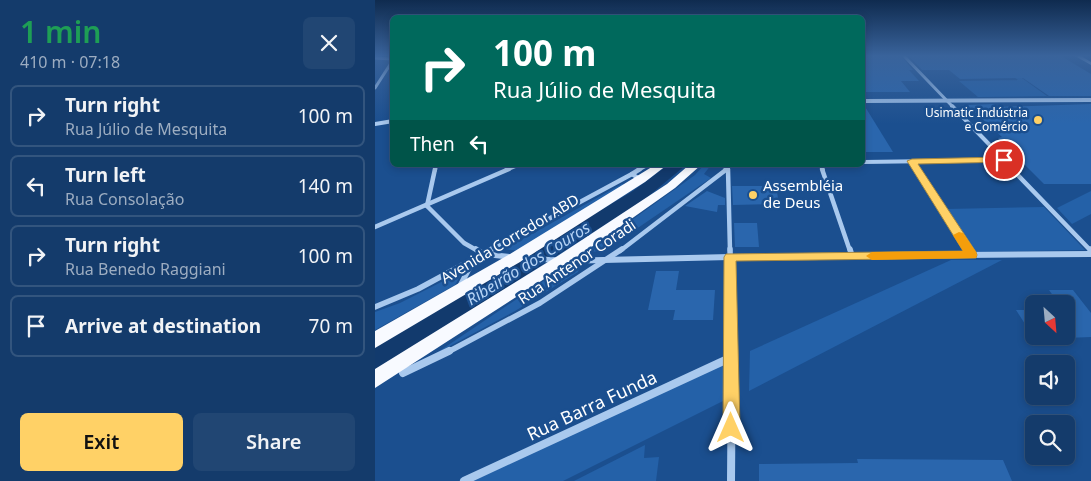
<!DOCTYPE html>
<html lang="en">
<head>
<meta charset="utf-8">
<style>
	:root { --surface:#143b6b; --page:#214673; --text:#f1f3f6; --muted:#9dadc1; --line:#33557e; --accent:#ffd166 }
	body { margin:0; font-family:"Noto Sans",sans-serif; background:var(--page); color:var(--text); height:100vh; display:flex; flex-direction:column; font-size:19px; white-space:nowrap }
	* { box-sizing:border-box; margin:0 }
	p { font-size:16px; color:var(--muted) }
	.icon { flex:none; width:28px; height:28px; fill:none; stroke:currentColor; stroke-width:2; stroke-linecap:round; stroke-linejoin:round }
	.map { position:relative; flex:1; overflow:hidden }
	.side { display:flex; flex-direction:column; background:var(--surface); width:375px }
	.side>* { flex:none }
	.guide { position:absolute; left:15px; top:15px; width:475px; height:152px; border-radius:8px; box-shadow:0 2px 8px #0003,0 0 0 1px var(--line); background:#00695c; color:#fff; overflow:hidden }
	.needle { width:32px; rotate:154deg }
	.fabs { position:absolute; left:650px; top:295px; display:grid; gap:10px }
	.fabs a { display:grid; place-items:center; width:50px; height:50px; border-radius:8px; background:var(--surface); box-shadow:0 2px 8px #0003,0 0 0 1px var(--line); font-size:25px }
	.pin { position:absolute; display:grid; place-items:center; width:42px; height:42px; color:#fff; margin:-21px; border:2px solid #fff; border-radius:50%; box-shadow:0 1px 5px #0007 }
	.me { position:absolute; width:55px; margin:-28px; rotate:0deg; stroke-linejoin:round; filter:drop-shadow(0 0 4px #0008) }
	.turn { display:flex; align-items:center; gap:18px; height:105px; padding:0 20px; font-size:22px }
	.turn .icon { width:65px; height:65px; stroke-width:2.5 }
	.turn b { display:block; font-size:35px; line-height:42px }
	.then { display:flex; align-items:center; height:48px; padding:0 20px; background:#0003; gap:10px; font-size:19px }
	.round { display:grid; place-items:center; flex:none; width:52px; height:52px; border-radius:8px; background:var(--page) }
	.headline { display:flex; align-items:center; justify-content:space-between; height:85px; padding:0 20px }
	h1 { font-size:30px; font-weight:600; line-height:38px; color:#1e9e55 }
	.action { display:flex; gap:10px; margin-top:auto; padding:10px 20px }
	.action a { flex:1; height:58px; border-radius:8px; background:var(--accent); color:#111; font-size:20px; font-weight:600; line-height:58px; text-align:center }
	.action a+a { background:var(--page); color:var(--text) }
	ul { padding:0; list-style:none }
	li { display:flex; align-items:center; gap:15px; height:62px; margin:0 10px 8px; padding:0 10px; border:2px solid var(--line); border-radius:8px }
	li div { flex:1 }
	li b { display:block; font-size:19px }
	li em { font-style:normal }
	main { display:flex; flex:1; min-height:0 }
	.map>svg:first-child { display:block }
	.green { fill:#2461a8 }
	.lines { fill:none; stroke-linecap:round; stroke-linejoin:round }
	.river { fill:#123a6d; fill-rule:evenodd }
	.building { fill:#2a66ad }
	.minor-far4 { stroke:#a9c9ee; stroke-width:3 }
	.minor-far3 { stroke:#a9c9ee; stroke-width:4 }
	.minor-far2 { stroke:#a9c9ee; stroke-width:4.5 }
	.minor-far1 { stroke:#a9c9ee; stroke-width:5.5 }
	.minor { stroke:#a9c9ee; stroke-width:8 }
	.tertiary { fill:#a9c9ee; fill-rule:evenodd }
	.trunk { fill:#f8faff; fill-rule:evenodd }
	.route { fill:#ffd166; stroke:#a68842 }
	.slow { fill:#f59e0b }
	.poi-dot { fill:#ffd166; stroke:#1b4f8f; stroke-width:2 }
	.labels { text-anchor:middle; stroke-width:5; stroke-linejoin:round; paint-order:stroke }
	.far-poi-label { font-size:12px; fill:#fff; stroke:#1b4f8f; text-anchor:end }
	.poi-label { font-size:15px; fill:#fff; stroke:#1b4f8f; text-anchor:start }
	.street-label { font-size:15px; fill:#fff; stroke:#1b4f8f }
	.water-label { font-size:16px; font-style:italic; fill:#b5d3f5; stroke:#1b4f8f }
	.near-street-label { font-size:18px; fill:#fff; stroke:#1b4f8f }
</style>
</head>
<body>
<main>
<section class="side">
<div class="headline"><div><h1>1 min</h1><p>410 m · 07:18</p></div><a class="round"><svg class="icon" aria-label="close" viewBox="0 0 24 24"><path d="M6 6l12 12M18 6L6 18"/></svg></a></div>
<ul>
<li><svg class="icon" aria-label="right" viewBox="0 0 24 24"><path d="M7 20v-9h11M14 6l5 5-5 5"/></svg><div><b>Turn right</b><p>Rua Júlio de Mesquita</p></div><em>100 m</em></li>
<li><svg class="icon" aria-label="left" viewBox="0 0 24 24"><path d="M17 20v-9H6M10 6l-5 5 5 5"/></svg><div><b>Turn left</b><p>Rua Consolação</p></div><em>140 m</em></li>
<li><svg class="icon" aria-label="right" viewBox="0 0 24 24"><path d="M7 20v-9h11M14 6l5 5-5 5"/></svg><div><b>Turn right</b><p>Rua Benedo Raggiani</p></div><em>100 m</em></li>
<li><svg class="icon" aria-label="arrive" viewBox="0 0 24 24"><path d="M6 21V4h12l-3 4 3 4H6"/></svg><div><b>Arrive at destination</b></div><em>70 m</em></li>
</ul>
<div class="action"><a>Exit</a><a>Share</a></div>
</section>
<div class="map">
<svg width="716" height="481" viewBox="0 0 716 481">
	<rect width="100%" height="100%" fill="#1b4f8f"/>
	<g class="green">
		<polygon points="610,56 616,56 672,96 603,97 584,81 643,80"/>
		<polygon points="329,165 336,165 329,174 336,178 229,251 212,252 320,175"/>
		<polygon points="247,184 251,185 145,251 130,249"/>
		<polygon points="716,191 716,214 697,224 682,208"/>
		<polygon points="669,207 710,250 599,252 571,209"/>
		<polygon points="576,260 627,260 374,391 375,351"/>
		<polygon points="198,263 204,264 205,266 203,272 140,311 60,354 191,266"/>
		<polygon points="88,271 80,285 0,330 0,312 25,303"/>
		<polygon points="349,361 350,400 188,481 98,481"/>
		<polygon points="270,445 269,458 284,457 281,481 199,481"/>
	</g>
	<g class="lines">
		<polygon class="river" points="293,165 311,165 270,199 9,366 0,370 0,344 258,191"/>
	</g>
	<g class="building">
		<polygon points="488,56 526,56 538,70 534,70 544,81 526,81 535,92 488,92"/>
		<polygon points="534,56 686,56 716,74 716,96 674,96 648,78 585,79 574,70 547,70"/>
		<polygon points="619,104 622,107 716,104 716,184 669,184 623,138 627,137 592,105"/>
		<polygon points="488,105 489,105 518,152 488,152"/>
		<polygon points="357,186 401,186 404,204 358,205"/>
		<polygon points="332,191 350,198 350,205 343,205 342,212 310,206"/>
		<polygon points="359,223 382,223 384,247 360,247"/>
		<polygon points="281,271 304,271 301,290 340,290 338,320 298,320 300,310 273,310"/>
		<polygon points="674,290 698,290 716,313 716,337 691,338 691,304 684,304"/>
		<polygon points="641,310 659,310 659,338"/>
		<polygon points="482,459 628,460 637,481 384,481 384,464 483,463"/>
	</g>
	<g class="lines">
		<g class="minor-far4">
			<polyline points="529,56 578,107"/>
			<polyline points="0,58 18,59"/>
			<polyline points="0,88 18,60"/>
		</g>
		<g class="minor-far3">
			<polyline points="577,106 639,170"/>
			<polyline points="0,124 18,121"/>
			<polyline points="537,161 543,170"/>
			<polyline points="488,162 629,160"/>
			<polyline points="353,165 353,170"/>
			<polyline points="446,165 448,170"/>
			<polyline points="60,170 61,165"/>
			<polyline points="131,170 143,165"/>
			<polyline points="263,170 272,165"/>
			<polyline points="350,170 352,169"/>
		</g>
		<g class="minor-far2">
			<polyline points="353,169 355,251"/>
			<polyline points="447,169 475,251"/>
			<polyline points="542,169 594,251"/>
			<polyline points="637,169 716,251"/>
			<polyline points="257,174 265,169"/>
			<polyline points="52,206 89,243 103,251"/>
			<polyline points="52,206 60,169"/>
			<polyline points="0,227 134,169"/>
			<polyline points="114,251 257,174 266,180"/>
			<polyline points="245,251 352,169"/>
		</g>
		<g class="minor-far1">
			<polyline points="101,249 109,254 136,257"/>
			<polyline points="355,249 357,353"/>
			<polyline points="475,249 477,256"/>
			<polyline points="593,249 597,255"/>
			<polyline points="715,249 716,251"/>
			<polyline points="144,258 180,260"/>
			<polyline points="85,286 98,261"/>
			<polyline points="0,307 43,289 117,249"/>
			<polyline points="71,353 165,303 247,249"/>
		</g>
		<g class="minor">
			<polyline points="28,373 74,351"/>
			<polyline points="89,481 357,357"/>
			<polyline points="356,481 357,351"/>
		</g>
		<g class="tertiary">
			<polygon points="700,56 706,56 716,62 716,65"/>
			<polygon points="716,98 716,102 488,103 488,99"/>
			<polygon points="716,251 716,257 355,260 186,264 183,263 181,261 183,259 186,258 355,254"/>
		</g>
		<g class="trunk">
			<polygon points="280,165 292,165 270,182 145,262 0,348 0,331 135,254"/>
			<polygon points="314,165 326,165 300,188 191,265 0,388 0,369 181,257 292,184"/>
		</g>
	</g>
	<linearGradient id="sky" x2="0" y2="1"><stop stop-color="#0f2b4f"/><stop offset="0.45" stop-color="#39639b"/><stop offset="1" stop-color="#39639b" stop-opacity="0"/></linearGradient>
	<rect width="716" height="124" fill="url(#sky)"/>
	<polygon class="route" points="629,157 633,158 633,162 543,164 601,252 602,255 601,258 361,261 365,428 362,434 356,437 350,434 348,428 349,257 351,254 588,251 532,161 537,159"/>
	<polygon class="slow" points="584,232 588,233 601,252 602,255 601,258 497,260 491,256 497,252 588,251 578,235"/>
	<g class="poi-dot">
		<circle cx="663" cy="120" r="5"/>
		<circle cx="378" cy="195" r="5"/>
	</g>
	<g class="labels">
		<g class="far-poi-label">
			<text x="653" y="117">Usimatic Indústria<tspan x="653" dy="14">e Comércio</tspan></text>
		</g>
		<g class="poi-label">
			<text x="388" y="191">Assembléia<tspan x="388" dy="17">de Deus</tspan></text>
		</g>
		<g class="street-label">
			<text transform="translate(135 239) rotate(-31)" y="5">Avenida Corredor ABD</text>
			<text transform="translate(202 262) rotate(-34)" y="5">Rua Antenor Coradi</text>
		</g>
		<g class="water-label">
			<text transform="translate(153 263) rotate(-32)" y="6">Ribeirão dos Couros</text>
		</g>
		<g class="near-street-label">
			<text transform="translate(217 406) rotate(-25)" y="6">Rua Barra Funda</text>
		</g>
	</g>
</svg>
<div class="fabs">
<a><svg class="needle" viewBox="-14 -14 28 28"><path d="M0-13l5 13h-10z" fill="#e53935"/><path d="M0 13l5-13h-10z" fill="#9dadc1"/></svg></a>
<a><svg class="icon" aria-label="sound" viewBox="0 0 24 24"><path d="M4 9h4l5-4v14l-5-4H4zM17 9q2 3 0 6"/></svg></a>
<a><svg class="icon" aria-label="search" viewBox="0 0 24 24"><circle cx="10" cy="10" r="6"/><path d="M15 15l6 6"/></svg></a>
</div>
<div class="pin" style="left:629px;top:160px;background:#d93025"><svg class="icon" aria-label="arrive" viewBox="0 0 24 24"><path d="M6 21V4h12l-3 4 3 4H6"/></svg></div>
<svg class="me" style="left:356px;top:428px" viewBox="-20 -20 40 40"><path d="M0-17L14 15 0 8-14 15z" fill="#ffd166" stroke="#fff" stroke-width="4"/></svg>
<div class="guide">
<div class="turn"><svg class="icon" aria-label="right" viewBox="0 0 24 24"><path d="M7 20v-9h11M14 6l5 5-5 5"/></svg><div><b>100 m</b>Rua Júlio de Mesquita</div></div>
<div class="then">Then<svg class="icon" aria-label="left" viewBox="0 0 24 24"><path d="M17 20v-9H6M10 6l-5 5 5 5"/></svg></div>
</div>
</div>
</main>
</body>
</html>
